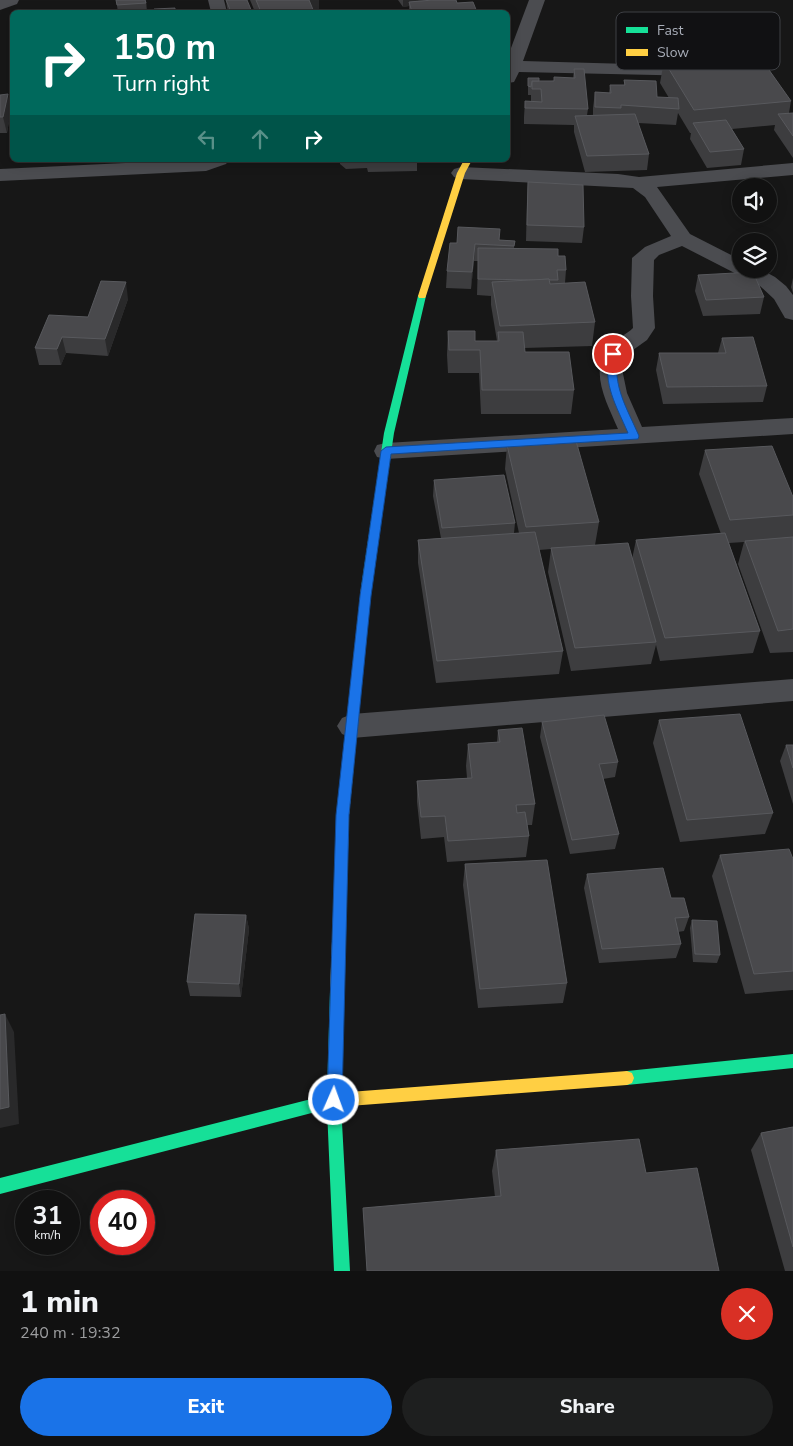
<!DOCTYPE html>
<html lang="en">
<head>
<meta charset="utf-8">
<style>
	:root { --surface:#111; --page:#1e1f1f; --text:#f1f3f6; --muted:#9c9d9f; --line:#303131; --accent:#1a73e8 }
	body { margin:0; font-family:"Nunito Sans",sans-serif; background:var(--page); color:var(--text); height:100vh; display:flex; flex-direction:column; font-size:19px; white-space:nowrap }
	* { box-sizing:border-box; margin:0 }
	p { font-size:16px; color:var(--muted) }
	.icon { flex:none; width:28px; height:28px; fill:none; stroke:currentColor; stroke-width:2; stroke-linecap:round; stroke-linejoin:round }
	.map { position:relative; height:1271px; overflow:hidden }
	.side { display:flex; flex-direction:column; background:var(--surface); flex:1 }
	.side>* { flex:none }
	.hud { position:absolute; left:10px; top:10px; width:500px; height:152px; border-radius:8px; box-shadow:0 2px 12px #0003,0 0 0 1px var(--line); background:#00695c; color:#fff; overflow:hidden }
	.tools { position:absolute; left:732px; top:178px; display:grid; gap:10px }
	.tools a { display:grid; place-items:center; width:45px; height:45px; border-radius:50%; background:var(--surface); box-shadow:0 2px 12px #0003,0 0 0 1px var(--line); font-size:25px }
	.speed { position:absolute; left:15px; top:1190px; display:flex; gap:10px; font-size:25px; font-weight:700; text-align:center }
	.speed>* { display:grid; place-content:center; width:65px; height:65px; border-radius:50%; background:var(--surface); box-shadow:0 2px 12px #0003,0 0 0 1px var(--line); line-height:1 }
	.speed small { font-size:12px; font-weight:400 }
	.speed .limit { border:8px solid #d22; background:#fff; color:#111 }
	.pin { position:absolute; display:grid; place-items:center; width:42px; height:42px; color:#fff; margin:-21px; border:2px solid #fff; border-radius:50%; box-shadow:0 1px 5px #0007 }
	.me { position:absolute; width:55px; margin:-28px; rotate:2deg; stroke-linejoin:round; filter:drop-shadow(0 0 4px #0008) }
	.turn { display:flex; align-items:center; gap:18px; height:105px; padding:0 20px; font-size:22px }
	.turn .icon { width:65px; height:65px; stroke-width:2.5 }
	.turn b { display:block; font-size:35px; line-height:42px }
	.lanes { display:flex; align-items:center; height:48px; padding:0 20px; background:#0003; justify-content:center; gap:25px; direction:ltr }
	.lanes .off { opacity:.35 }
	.round { display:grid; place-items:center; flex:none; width:52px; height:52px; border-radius:26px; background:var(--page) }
	.headline { display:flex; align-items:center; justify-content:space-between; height:85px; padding:0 20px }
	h1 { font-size:30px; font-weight:800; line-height:38px }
	.cta { display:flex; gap:10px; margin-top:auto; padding:10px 20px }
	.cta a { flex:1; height:58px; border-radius:30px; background:var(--accent); color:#fff; font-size:20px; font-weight:800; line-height:58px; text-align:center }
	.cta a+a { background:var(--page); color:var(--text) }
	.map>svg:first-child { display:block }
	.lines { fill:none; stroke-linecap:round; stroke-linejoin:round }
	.street { fill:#4b4c50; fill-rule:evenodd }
	.fast { fill:#16e098; fill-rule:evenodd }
	.slow { fill:#ffcf43; fill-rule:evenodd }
	.wall { fill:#3d3d3f }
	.shaded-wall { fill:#29292a }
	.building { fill:#49494c; stroke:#58595d }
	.route { fill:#1a73e8; stroke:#114b97 }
	.key { fill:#111113; stroke:#3e4045; stroke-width:1 }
	.key-label { font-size:14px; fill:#a8adb8 }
</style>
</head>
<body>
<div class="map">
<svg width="793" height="1271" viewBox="0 0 793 1271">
	<rect width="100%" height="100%" fill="#171717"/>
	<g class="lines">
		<g class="street">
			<polygon points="0,0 19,0 17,4 0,10"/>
			<polygon points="208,0 224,0 227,12 211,12"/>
			<polygon points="529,0 545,0 523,61 701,66 707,67 710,71 707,75 701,76 519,72 514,82 508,83 508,56"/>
			<polygon points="188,160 229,160 226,164 206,171 0,181 0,169"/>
			<path d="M793,163V175L657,187L690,234L741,260V269H760L775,277L786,286L793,295V320L785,318L774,299L760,286L682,246L659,255L654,260L653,296L655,328L647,340L626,355L622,369L627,393L642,427L793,418V434L386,459L377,457L374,451L377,445L386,443L618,429C607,403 587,369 611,344C617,338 626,335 633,328L631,296L632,258L645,247L671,236L645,197L633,188L461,179L454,177L451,173L454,169L461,167L618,174L639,177Z"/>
			<polygon points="793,679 793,701 352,738 342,734 337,726 342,718 352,714"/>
		</g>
		<g class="fast">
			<polygon points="422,293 426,296 394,433 371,588 366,592 361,588 384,433 418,296"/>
			<polygon points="337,986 342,987 344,992 341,1096 343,1100 341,1104 350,1271 334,1271 327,1109 0,1194 0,1178 327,1095 330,992 332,987"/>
			<polygon points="793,1054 793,1068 627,1085 622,1083 620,1078 622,1073 627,1071"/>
		</g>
		<g class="slow">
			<polygon points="464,160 472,160 465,173 426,296 425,298 419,298 418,296 457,173"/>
			<polygon points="366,584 371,588 349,815 344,992 342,997 337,998 332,997 330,992 337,815 361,588"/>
			<polygon points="627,1071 632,1073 634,1078 632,1083 627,1085 336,1107 331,1105 329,1100 331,1095 336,1093"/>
		</g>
	</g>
	<g class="wall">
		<polygon points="116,0 146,0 147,12 118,12"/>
		<polygon points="226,0 252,12 229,12 227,8"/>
		<polygon points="250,0 319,0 319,12 255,12"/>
		<polygon points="398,0 426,0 420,1 457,3 477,12 409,12 409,6 403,7"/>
		<polygon points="664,61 791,101 789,113 793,113 793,158 774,130 775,125 732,129 744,149 741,165 707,168 690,139 691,133 690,133 678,113 676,125 638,123 649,154 647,170 585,172 574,132 574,125 524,124 524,117 525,101 531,101 531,95 528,95 528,78 539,81 551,81 573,78 574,69 588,109 587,115 593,115 593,108 595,92 609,93 610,85 624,85 624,80 657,97 669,98 660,83"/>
		<polygon points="0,95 11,110 7,133 0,133"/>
		<polygon points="340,160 417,160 417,171 368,172 367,168 346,169 340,164"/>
		<polygon points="528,182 584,227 582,243 526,241 527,199"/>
		<polygon points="499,240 515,241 514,248 558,256 566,270 565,283 595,322 592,346 524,348 525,352 574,390 571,414 481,414 479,373 448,373 447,355 448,331 475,341 497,341 491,305 491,296 477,295 478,261 474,261 471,289 446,288 447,271 457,243"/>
		<polygon points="698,275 764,297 760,314 703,316 695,291"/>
		<polygon points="793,278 793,293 791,287"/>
		<polygon points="128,299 108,356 66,353 61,365 39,365 35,348 88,317"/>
		<polygon points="722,338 767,386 763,402 663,404 656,370 659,353 718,353"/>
		<polygon points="507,445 599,522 595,545 632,559 636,540 721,534 699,474 705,450 793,497 793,652 770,653 738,564 744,542 729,543 760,631 753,653 660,661 656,645 651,664 571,671 548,572 551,549 539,550 563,651 559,674 436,683 418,563 418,540 441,538 433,496 434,480 515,523 514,533 519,533 505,469"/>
		<polygon points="659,720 773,813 765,834 680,842 653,743"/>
		<polygon points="542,722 618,762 615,777 603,779 619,834 615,849 570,854 540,737"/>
		<polygon points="498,730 535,804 532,825 527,825 529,836 526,857 447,862 444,837 421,839 417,802 417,781 467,778 466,766 468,744 497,742"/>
		<polygon points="786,745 793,745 793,804 780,761"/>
		<polygon points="720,855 793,859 793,990 745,994 712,876"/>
		<polygon points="465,864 567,983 563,1003 478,1008 463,885"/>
		<polygon points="587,874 671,898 689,917 684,931 678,932 681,944 676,958 599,963 584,888"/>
		<polygon points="246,915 249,929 241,997 190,996 187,982"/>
		<polygon points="692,920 720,955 717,963 693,962 690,928"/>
		<polygon points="793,1127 793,1271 785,1271 751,1150 761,1133"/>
		<polygon points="496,1150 646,1173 719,1271 495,1197 492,1171"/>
	</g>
	<g class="shaded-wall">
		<polygon points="309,0 319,0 319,12 310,12"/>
		<polygon points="403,0 426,0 409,2 409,6 403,7"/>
		<polygon points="8,94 11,110 7,133 3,117"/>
		<polygon points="475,244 474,261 471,289 472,272"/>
		<polygon points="126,282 128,299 108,356 105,339"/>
		<polygon points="62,337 66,353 61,365 57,349"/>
		<polygon points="246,915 249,929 241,997 239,984"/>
		<polygon points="5,1014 14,1032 19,1124 0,1128 0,1109"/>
	</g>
	<g class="building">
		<polygon points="116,0 145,0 146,3 117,5"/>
		<polygon points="226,0 247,0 252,12 231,12"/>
		<polygon points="256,0 309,0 314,12 261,12"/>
		<polygon points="433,0 456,0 457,3 473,2 477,12 412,12 409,2"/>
		<polygon points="175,8 175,12 154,12 154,9"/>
		<polygon points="757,53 791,101 694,110 664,61"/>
		<polygon points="574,69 584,69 588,109 525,108 525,101 542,102 541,89 532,89 532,81 554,81 554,77 575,78"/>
		<polygon points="528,78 539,78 539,81 532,81 531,87 528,86"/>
		<polygon points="624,80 656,81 657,97 678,98 679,109 621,105 621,108 595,107 595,92 611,93 610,85 625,85"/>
		<polygon points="8,94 3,117 0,117 0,95"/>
		<polygon points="793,113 793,136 778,114"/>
		<polygon points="635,114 649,154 587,156 575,116"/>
		<polygon points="726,120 744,149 710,152 693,123"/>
		<polygon points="528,182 583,185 584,227 527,225"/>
		<polygon points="458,227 500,229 499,240 515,241 514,246 475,244 472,272 447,271 450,243 457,243"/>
		<polygon points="478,248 558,249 558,256 565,256 566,270 557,270 558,280 550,280 549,279 534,280 478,279"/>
		<polygon points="753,272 764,297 706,300 698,275"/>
		<polygon points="549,279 550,284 585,282 595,322 500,326 492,282"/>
		<polygon points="101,281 126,282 105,339 62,337 57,349 35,348 49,315 88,317"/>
		<polygon points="448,331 475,331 475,341 499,341 498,332 523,332 525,352 569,352 574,390 482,390 480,350 449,350"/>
		<polygon points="753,337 767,386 667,387 659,353 726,353 722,338"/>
		<polygon points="576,441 599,522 526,527 507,445"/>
		<polygon points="772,446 793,497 793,515 730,520 705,450"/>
		<polygon points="504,475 515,523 442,528 434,480"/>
		<polygon points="535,532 563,651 437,661 418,540"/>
		<polygon points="725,533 760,631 665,638 636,540"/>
		<polygon points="793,537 793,629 778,631 745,541"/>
		<polygon points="628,543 656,642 575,648 551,548"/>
		<polygon points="740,714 773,813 687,820 659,720"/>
		<polygon points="604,715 618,762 599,764 619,834 572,840 542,722"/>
		<polygon points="522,728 535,804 516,805 517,813 525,812 529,836 448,841 445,816 421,817 417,781 472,778 468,744 500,742 498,730"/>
		<polygon points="786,745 793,745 793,768"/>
		<polygon points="789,849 793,859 793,971 754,974 720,855"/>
		<polygon points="547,860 567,983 480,989 465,864"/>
		<polygon points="663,868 671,898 684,898 689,917 675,918 681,944 602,949 587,874"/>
		<polygon points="195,914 246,915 239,984 187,982"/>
		<polygon points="692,920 717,921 720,955 695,954"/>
		<polygon points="5,1014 9,1107 0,1109 0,1015"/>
		<polygon points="793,1127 793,1247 761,1133"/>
		<polygon points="639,1139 646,1173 697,1168 719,1271 367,1271 363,1208 501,1196 496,1150"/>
	</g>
	<path class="route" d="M613,351L618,354C612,386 627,408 639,436L638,439L391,454L371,596L349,815L342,1100L339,1105L334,1107L329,1105L327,1100L336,815L360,596L381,451L386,447L628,433C616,405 603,385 609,354Z"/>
	<rect x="616" y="12" width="164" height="58" rx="8" class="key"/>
	<rect x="626" y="27" width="22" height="6" fill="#16e098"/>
	<rect x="626" y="49" width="22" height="7" fill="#ffcf43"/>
	<g class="key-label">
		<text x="657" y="35">Fast</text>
		<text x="657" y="57">Slow</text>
	</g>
</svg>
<div class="tools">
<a><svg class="icon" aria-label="sound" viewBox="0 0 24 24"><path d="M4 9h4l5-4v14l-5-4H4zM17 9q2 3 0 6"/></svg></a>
<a><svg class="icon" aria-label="layers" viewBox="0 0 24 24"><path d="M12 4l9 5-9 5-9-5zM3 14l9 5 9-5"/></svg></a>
</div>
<div class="speed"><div>31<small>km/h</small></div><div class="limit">40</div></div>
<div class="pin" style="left:613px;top:354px;background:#d93025"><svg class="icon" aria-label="arrive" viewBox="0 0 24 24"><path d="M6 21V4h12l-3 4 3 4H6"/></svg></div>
<svg class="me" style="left:334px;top:1100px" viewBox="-20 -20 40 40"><circle r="17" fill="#1a73e8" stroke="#fff" stroke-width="3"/><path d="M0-11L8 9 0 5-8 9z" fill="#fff"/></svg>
<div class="hud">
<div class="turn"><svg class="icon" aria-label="right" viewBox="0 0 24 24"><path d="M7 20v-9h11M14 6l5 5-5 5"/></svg><div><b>150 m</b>Turn right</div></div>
<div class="lanes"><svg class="icon off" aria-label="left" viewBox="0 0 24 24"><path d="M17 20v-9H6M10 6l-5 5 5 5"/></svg><svg class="icon off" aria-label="ahead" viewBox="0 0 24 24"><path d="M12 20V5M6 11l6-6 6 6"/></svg><svg class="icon" aria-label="right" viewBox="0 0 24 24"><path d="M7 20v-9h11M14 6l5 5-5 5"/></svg></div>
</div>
</div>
<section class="side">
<div class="headline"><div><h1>1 min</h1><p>240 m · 19:32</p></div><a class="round" style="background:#d93025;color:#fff"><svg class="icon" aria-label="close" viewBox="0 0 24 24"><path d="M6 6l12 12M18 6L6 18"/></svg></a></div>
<div class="cta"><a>Exit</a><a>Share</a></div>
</section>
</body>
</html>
